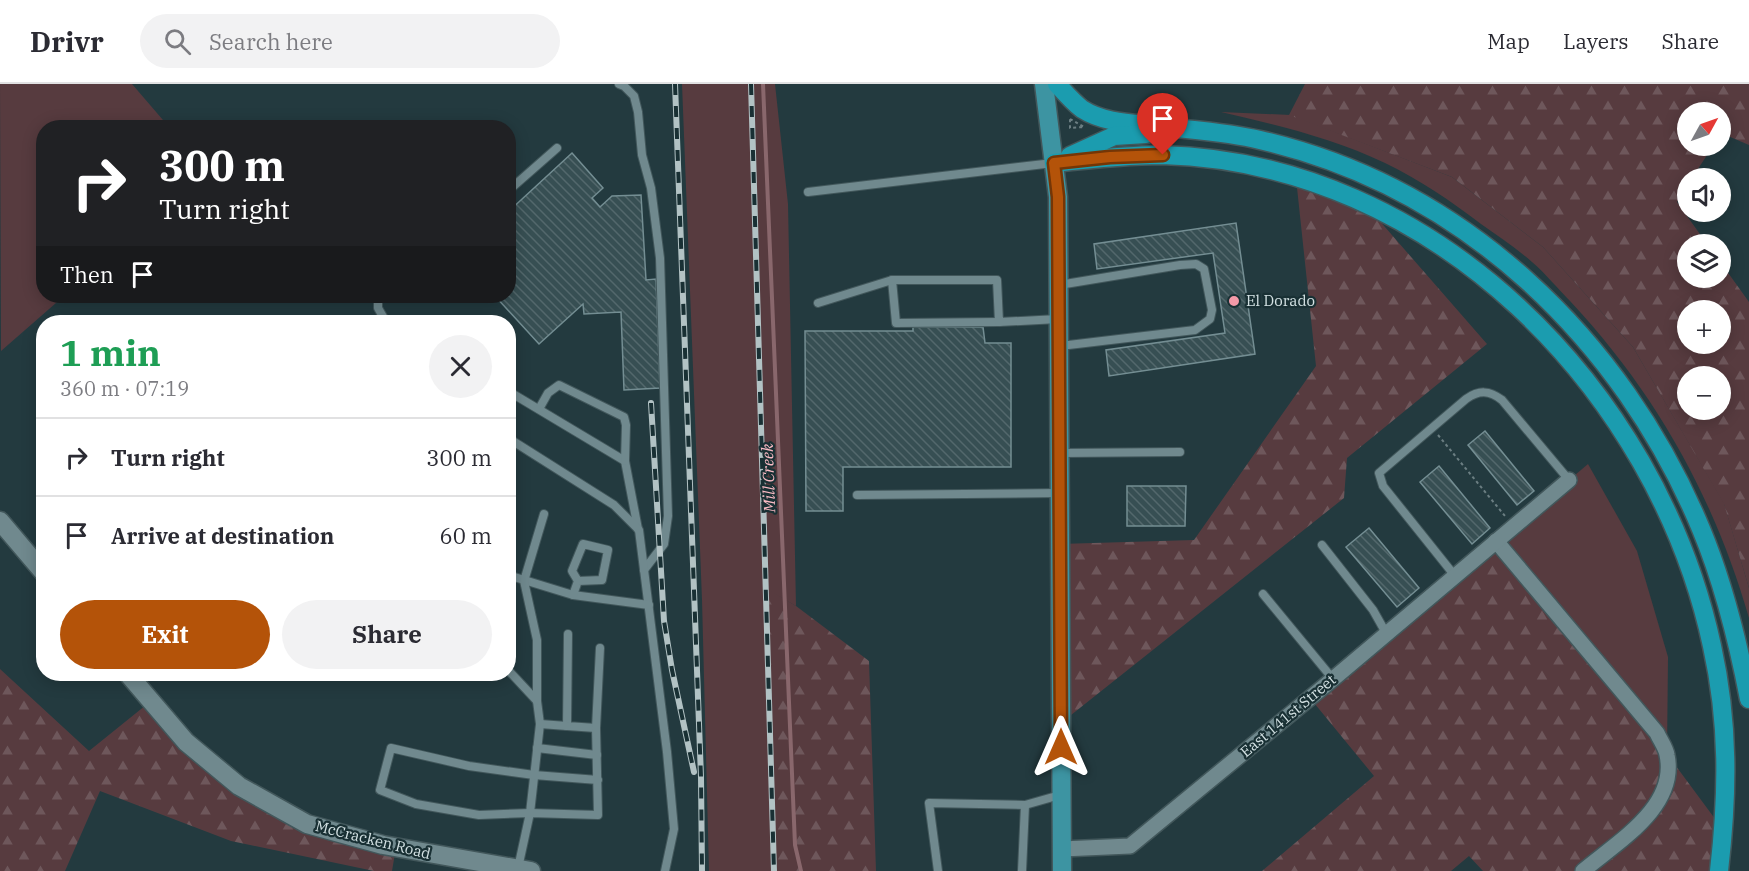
<!DOCTYPE html>
<html lang="en">
<head>
<meta charset="utf-8">
<style>
	:root { --surface:#fff; --page:#f2f2f3; --text:#2b2b33; --muted:#7c7c81; --line:#e1e1e2; --accent:#b45309 }
	body { margin:0; font-family:"IBM Plex Serif",serif; background:var(--page); color:var(--text); height:100vh; display:flex; flex-direction:column; font-size:22px; white-space:nowrap }
	* { box-sizing:border-box; margin:0 }
	p { font-size:20px; color:var(--muted) }
	.icon { flex:none; width:33px; height:33px; fill:none; stroke:currentColor; stroke-width:2; stroke-linecap:round; stroke-linejoin:round }
	.map { position:relative; flex:1; overflow:hidden }
	.panel { position:absolute; left:36px; top:231px; width:480px; height:366px; display:flex; flex-direction:column; background:var(--surface); border-radius:24px; box-shadow:0 3px 15px #0003 }
	.panel>* { flex:none }
	.guide { position:absolute; left:36px; top:36px; width:480px; height:183px; border-radius:24px; box-shadow:0 3px 15px #0003; background:#202124; color:#fff; overflow:hidden }
	.needle { width:39px; rotate:50deg }
	.controls { position:absolute; left:1677px; top:18px; display:grid; gap:12px }
	.controls a { display:grid; place-items:center; width:54px; height:54px; border-radius:50%; background:var(--surface); box-shadow:0 3px 15px #0003; font-size:30px }
	.pin { position:absolute; display:grid; place-items:center; width:51px; height:51px; color:#fff; margin:-62px -26px; border-radius:50% 50% 50% 0; rotate:-45deg; box-shadow:0 0 6px #0007 }
	.pin .icon { rotate:45deg }
	.me { position:absolute; width:66px; margin:-33px; rotate:0deg; stroke-linejoin:round; filter:drop-shadow(0 0 4px #0008) }
	.turn { display:flex; align-items:center; gap:21px; height:126px; padding:0 24px; font-size:27px }
	.turn .icon { width:78px; height:78px; stroke-width:2.5 }
	.turn b { display:block; font-size:42px; line-height:51px }
	.then { display:flex; align-items:center; height:57px; padding:0 24px; background:#0003; gap:12px; font-size:22px }
	.round { display:grid; place-items:center; flex:none; width:63px; height:63px; border-radius:32px; background:var(--page) }
	.overview { display:flex; align-items:center; justify-content:space-between; height:102px; padding:0 24px }
	h1 { font-size:36px; font-weight:700; line-height:45px; color:#1e9e55 }
	.primary-button { display:flex; gap:12px; margin-top:auto; padding:12px 24px }
	.primary-button a { flex:1; height:69px; border-radius:36px; background:var(--accent); color:#fff; font-size:24px; font-weight:700; line-height:69px; text-align:center }
	.primary-button a+a { background:var(--page); color:var(--text) }
	ul { padding:0; list-style:none }
	li { display:flex; align-items:center; gap:18px; height:78px; padding:0 24px; border-top:2px solid var(--line) }
	li div { flex:1 }
	li b { display:block; font-size:22px }
	li em { font-style:normal }
	header { display:flex; align-items:center; gap:36px; box-sizing:border-box; height:84px; padding:0 30px; background:var(--surface); border-bottom:2px solid var(--line) }
	header strong { font-size:28px }
	nav { display:flex; gap:33px; margin-inline-start:auto; font-size:21px }
	.search { width:420px; height:54px; background:var(--page); display:flex; align-items:center; gap:15px; box-sizing:border-box; padding:0 21px; border-radius:33px; color:var(--muted); font-size:22px }
	.map>svg:first-child { display:block }
	.green { fill:#573b3f }
	.forest { fill:url(#forest-firs); fill-rule:evenodd }
	.lines { fill:none; stroke-linecap:round; stroke-linejoin:round }
	.stream { stroke:#89676c; stroke-width:4 }
	.building { fill:url(#building-back-hatch); stroke:#748e93; stroke-width:1.5 }
	.service-casing { stroke:#42575b; stroke-width:10 }
	.minor-casing { stroke:#42575b; stroke-width:18 }
	.tertiary-casing { stroke:#42575b; stroke-width:21 }
	.primary-casing { stroke:#42575b; stroke-width:21 }
	.motorway-casing { stroke:#42575b; stroke-width:21 }
	.path { stroke:#6b7e82; stroke-width:2; stroke-dasharray:3 3; stroke-linecap:butt }
	.service { stroke:#70898e; stroke-width:8 }
	.minor { stroke:#70898e; stroke-width:15 }
	.tertiary { stroke:#70898e; stroke-width:18 }
	.primary { stroke:#3d94a2; stroke-width:18 }
	.motorway { stroke:#1b9caf; stroke-width:18 }
	.rail-casing { stroke:#b2c2c4; stroke-width:6 }
	.rail { stroke:#193034; stroke-width:4; stroke-dasharray:11; stroke-linecap:butt }
	.route-casing { stroke:#753606; stroke-width:15 }
	.route { stroke:#b45309; stroke-width:10 }
	.poi-dot { fill:#f39aa8; stroke:#193034; stroke-width:2 }
	.labels { text-anchor:middle; stroke-width:4.5; stroke-linejoin:round; paint-order:stroke }
	.poi-label { font-size:15px; fill:#d3e1e3; stroke:#193034; text-anchor:start }
	.street-label { font-size:15px; fill:#d3e1e3; stroke:#193034 }
	.water-label { font-size:16px; font-style:italic; fill:#fabbc4; stroke:#193034 }
</style>
</head>
<body>
<header>
<strong>Drivr</strong>
<div class="search"><svg class="icon" aria-label="search" viewBox="0 0 24 24"><circle cx="10" cy="10" r="6"/><path d="M15 15l6 6"/></svg>Search here</div>
<nav><a>Map</a><a>Layers</a><a>Share</a></nav>
</header>
<div class="map">
<svg width="1749" height="787" viewBox="0 0 1749 787">
	<defs>
		<pattern id="forest-firs" width="22" height="20" patternUnits="userSpaceOnUse" patternTransform="scale(1.5)"><rect width="22" height="20" fill="#573b3f"/><path d="M5 1l3.5 6h-7zM16 11l3.5 6h-7z" fill="#6e575b"/></pattern>
		<pattern id="building-back-hatch" width="6" height="6" patternUnits="userSpaceOnUse" patternTransform="scale(1.5)"><rect width="6" height="6" fill="#374f53"/><path d="M-1 5l2 2M0 0l6 6M5-1l2 2" fill="none" stroke="#53686c"/></pattern>
	</defs>
	<rect width="100%" height="100%" fill="#233a3f"/>
	<g class="green">
		<polygon points="0,0 132,0 169,43 44,44 44,212 64,212 1,267"/>
		<polygon points="682,0 775,0 788,120 796,522 766,505 774,787 709,787 702,516"/>
		<path d="M1221,28L1291,31L1452,93L1543,163L1633,263L1724,419L1749,504V534C1714,413 1656,309 1570,217C1557,204 1546,190 1532,178C1516,164 1498,152 1481,140C1451,117 1420,96 1385,79C1333,54 1277,41 1221,28Z"/>
		<polygon points="1588,380 1637,467 1668,573 1667,670 1496,458"/>
	</g>
	<g class="forest">
		<path d="M1305,0H1749V61L1721,49L1720,28H1688V62H1713L1692,94H1688L1687,101L1677,118L1707,160H1688V194H1720L1721,179L1749,218V504L1724,420L1633,263L1543,163L1452,93L1289,31ZM1688,226H1720V260H1688ZM1688,292H1720V326H1688Z"/>
		<polygon points="1296,94 1364,119 1487,260 1347,374 1344,414 1061,639 1060,460 1194,456 1316,282"/>
		<polygon points="1496,457 1667,670 1724,747 1719,787 1483,787 1469,772 1451,787 1262,787 1374,692 1310,614"/>
		<polygon points="766,504 796,522 869,577 876,787 774,787"/>
		<polygon points="0,585 89,667 151,617 186,658 307,740 396,763 392,787 374,787 231,757 100,707 65,787 0,787"/>
	</g>
	<g class="lines">
		<polyline class="stream" points="763,0 795,761 801,787"/>
	</g>
	<g class="building">
		<polygon points="572,69 603,104 592,114 600,123 612,112 641,111 646,196 656,195 660,304 624,306 621,228 584,230 583,220 539,260 495,212 508,212 508,128"/>
		<polygon points="1236,139 1255,270 1109,292 1106,266 1225,249 1213,169 1097,185 1094,160"/>
		<polygon points="913,243 983,243 985,259 1011,259 1011,383 843,383 843,427 806,427 805,247 913,247"/>
		<polygon points="1485,347 1534,407 1517,421 1468,361"/>
		<polygon points="1439,382 1490,444 1472,460 1420,398"/>
		<polygon points="1127,402 1186,402 1185,442 1127,442"/>
		<polygon points="1369,444 1419,504 1397,523 1346,463"/>
	</g>
	<g class="lines">
		<g class="service-casing">
			<g id="service">
				<polyline points="619,0 624,2 634,12 638,28 642,71 651,104 660,174 668,432 664,460 644,486"/>
				<polyline points="508,107 557,64"/>
				<polyline points="808,108 1053,79"/>
				<polyline points="892,196 896,239 999,238"/>
				<polyline points="1059,201 1180,181 1196,180 1204,185 1212,226 1210,235 1195,246 1060,262"/>
				<polyline points="378,212 378,224 386,238"/>
				<polyline points="818,219 892,196 997,196 999,238 1058,235"/>
				<polyline points="508,307 625,377 638,445"/>
				<polyline points="539,325 548,309 559,301 624,333 626,341 625,377"/>
				<polyline points="508,354 614,421 639,446 667,668 674,745 665,787"/>
				<polyline points="1061,369 1180,368"/>
				<polyline points="857,411 1060,409"/>
				<polyline points="1322,461 1373,526 1386,549"/>
				<polyline points="508,491 573,511 649,521"/>
				<path d="M1455,492L1383,402L1379,389L1466,315C1479,306 1489,306 1502,316L1569,396"/>
				<polyline points="1263,510 1333,595"/>
				<polyline points="573,511 578,497 602,496 608,466 583,460 572,487 578,497"/>
				<polyline points="568,550 567,642 596,644"/>
				<polyline points="508,586 537,617 540,640 530,729 518,784"/>
				<polyline points="537,617 537,556 524,497 544,430"/>
				<polyline points="540,640 567,642"/>
				<polyline points="537,664 597,671"/>
				<polyline points="598,696 534,691 469,682 391,664 380,706 416,720 479,731 530,729 598,731 596,644 600,564"/>
				<polyline points="938,787 929,719 1025,721 1060,711"/>
				<polyline points="1022,787 1025,721"/>
			</g>
		</g>
		<g class="minor-casing">
			<g id="minor">
				<path d="M1496,457L1657,649C1660,656 1666,664 1667,671C1678,723 1617,758 1583,787"/>
				<polyline points="1062,765 1130,762 1333,595 1569,396"/>
			</g>
		</g>
		<g class="tertiary-casing">
			<g id="tertiary">
				<polyline points="0,437 44,489"/>
				<polyline points="128,590 186,658 239,702 307,740 383,761 531,787"/>
			</g>
		</g>
		<g class="primary-casing">
			<polyline id="primary" points="1044,0 1058,113 1062,787"/>
		</g>
		<g class="motorway-casing">
			<g id="motorway">
				<path d="M1057,0C1065,9 1073,18 1082,25C1102,38 1128,39 1150,41C1187,46 1224,47 1260,56C1464,103 1622,255 1701,445C1724,500 1738,558 1749,615"/>
				<polyline points="1070,72 1114,52 1146,50"/>
				<path d="M1054,79C1090,75 1126,71 1162,71C1433,78 1657,305 1712,562C1729,639 1728,709 1719,787"/>
			</g>
		</g>
		<g class="path">
			<polygon points="1070,35 1084,43 1070,44"/>
			<polyline points="1438,351 1505,432"/>
		</g>
		<use href="#service" class="service"/>
		<use href="#minor" class="minor"/>
		<use href="#tertiary" class="tertiary"/>
		<use href="#primary" class="primary"/>
		<use href="#motorway" class="motorway"/>
		<g class="rail-casing">
			<g id="rail">
				<polyline points="675,0 701,693 702,787"/>
				<polyline points="751,0 774,787"/>
				<polyline points="651,319 664,537 672,586 694,688"/>
			</g>
		</g>
		<use href="#rail" class="rail"/>
	</g>
	<g class="lines">
		<g class="route-casing">
			<polyline id="route" points="1061,663 1058,113 1054,79 1110,73 1163,71"/>
		</g>
		<use href="#route" class="route"/>
	</g>
	<circle class="poi-dot" cx="1234" cy="217" r="6"/>
	<g class="labels">
		<g class="poi-label">
			<text x="1246" y="222">El Dorado</text>
		</g>
		<g class="street-label">
			<text transform="translate(1288 632) rotate(-40)" y="5">East 141st Street</text>
			<text transform="translate(373 756) rotate(14)" y="5">McCracken Road</text>
		</g>
		<g class="water-label">
			<text transform="translate(768 394) rotate(-92)" y="6">Mill Creek</text>
		</g>
	</g>
</svg>
<div class="controls">
<a><svg class="needle" viewBox="-14 -14 28 28"><path d="M0-13l5 13h-10z" fill="#e53935"/><path d="M0 13l5-13h-10z" fill="#7c7c81"/></svg></a>
<a><svg class="icon" aria-label="sound" viewBox="0 0 24 24"><path d="M4 9h4l5-4v14l-5-4H4zM17 9q2 3 0 6"/></svg></a>
<a><svg class="icon" aria-label="layers" viewBox="0 0 24 24"><path d="M12 4l9 5-9 5-9-5zM3 14l9 5 9-5"/></svg></a>
<a>+</a>
<a>−</a>
</div>
<div class="pin" style="left:1163px;top:71px;background:#d93025"><svg class="icon" aria-label="arrive" viewBox="0 0 24 24"><path d="M6 21V4h12l-3 4 3 4H6"/></svg></div>
<svg class="me" style="left:1061px;top:663px" viewBox="-20 -20 40 40"><path d="M0-17L14 15 0 8-14 15z" fill="#b45309" stroke="#fff" stroke-width="4"/></svg>
<div class="guide">
<div class="turn"><svg class="icon" aria-label="right" viewBox="0 0 24 24"><path d="M7 20v-9h11M14 6l5 5-5 5"/></svg><div><b>300 m</b>Turn right</div></div>
<div class="then">Then<svg class="icon" aria-label="arrive" viewBox="0 0 24 24"><path d="M6 21V4h12l-3 4 3 4H6"/></svg></div>
</div>
<section class="panel">
<div class="overview"><div><h1>1 min</h1><p>360 m · 07:19</p></div><a class="round"><svg class="icon" aria-label="close" viewBox="0 0 24 24"><path d="M6 6l12 12M18 6L6 18"/></svg></a></div>
<ul>
<li><svg class="icon" aria-label="right" viewBox="0 0 24 24"><path d="M7 20v-9h11M14 6l5 5-5 5"/></svg><div><b>Turn right</b></div><em>300 m</em></li>
<li><svg class="icon" aria-label="arrive" viewBox="0 0 24 24"><path d="M6 21V4h12l-3 4 3 4H6"/></svg><div><b>Arrive at destination</b></div><em>60 m</em></li>
</ul>
<div class="primary-button"><a>Exit</a><a>Share</a></div>
</section>
</div>
</body>
</html>
